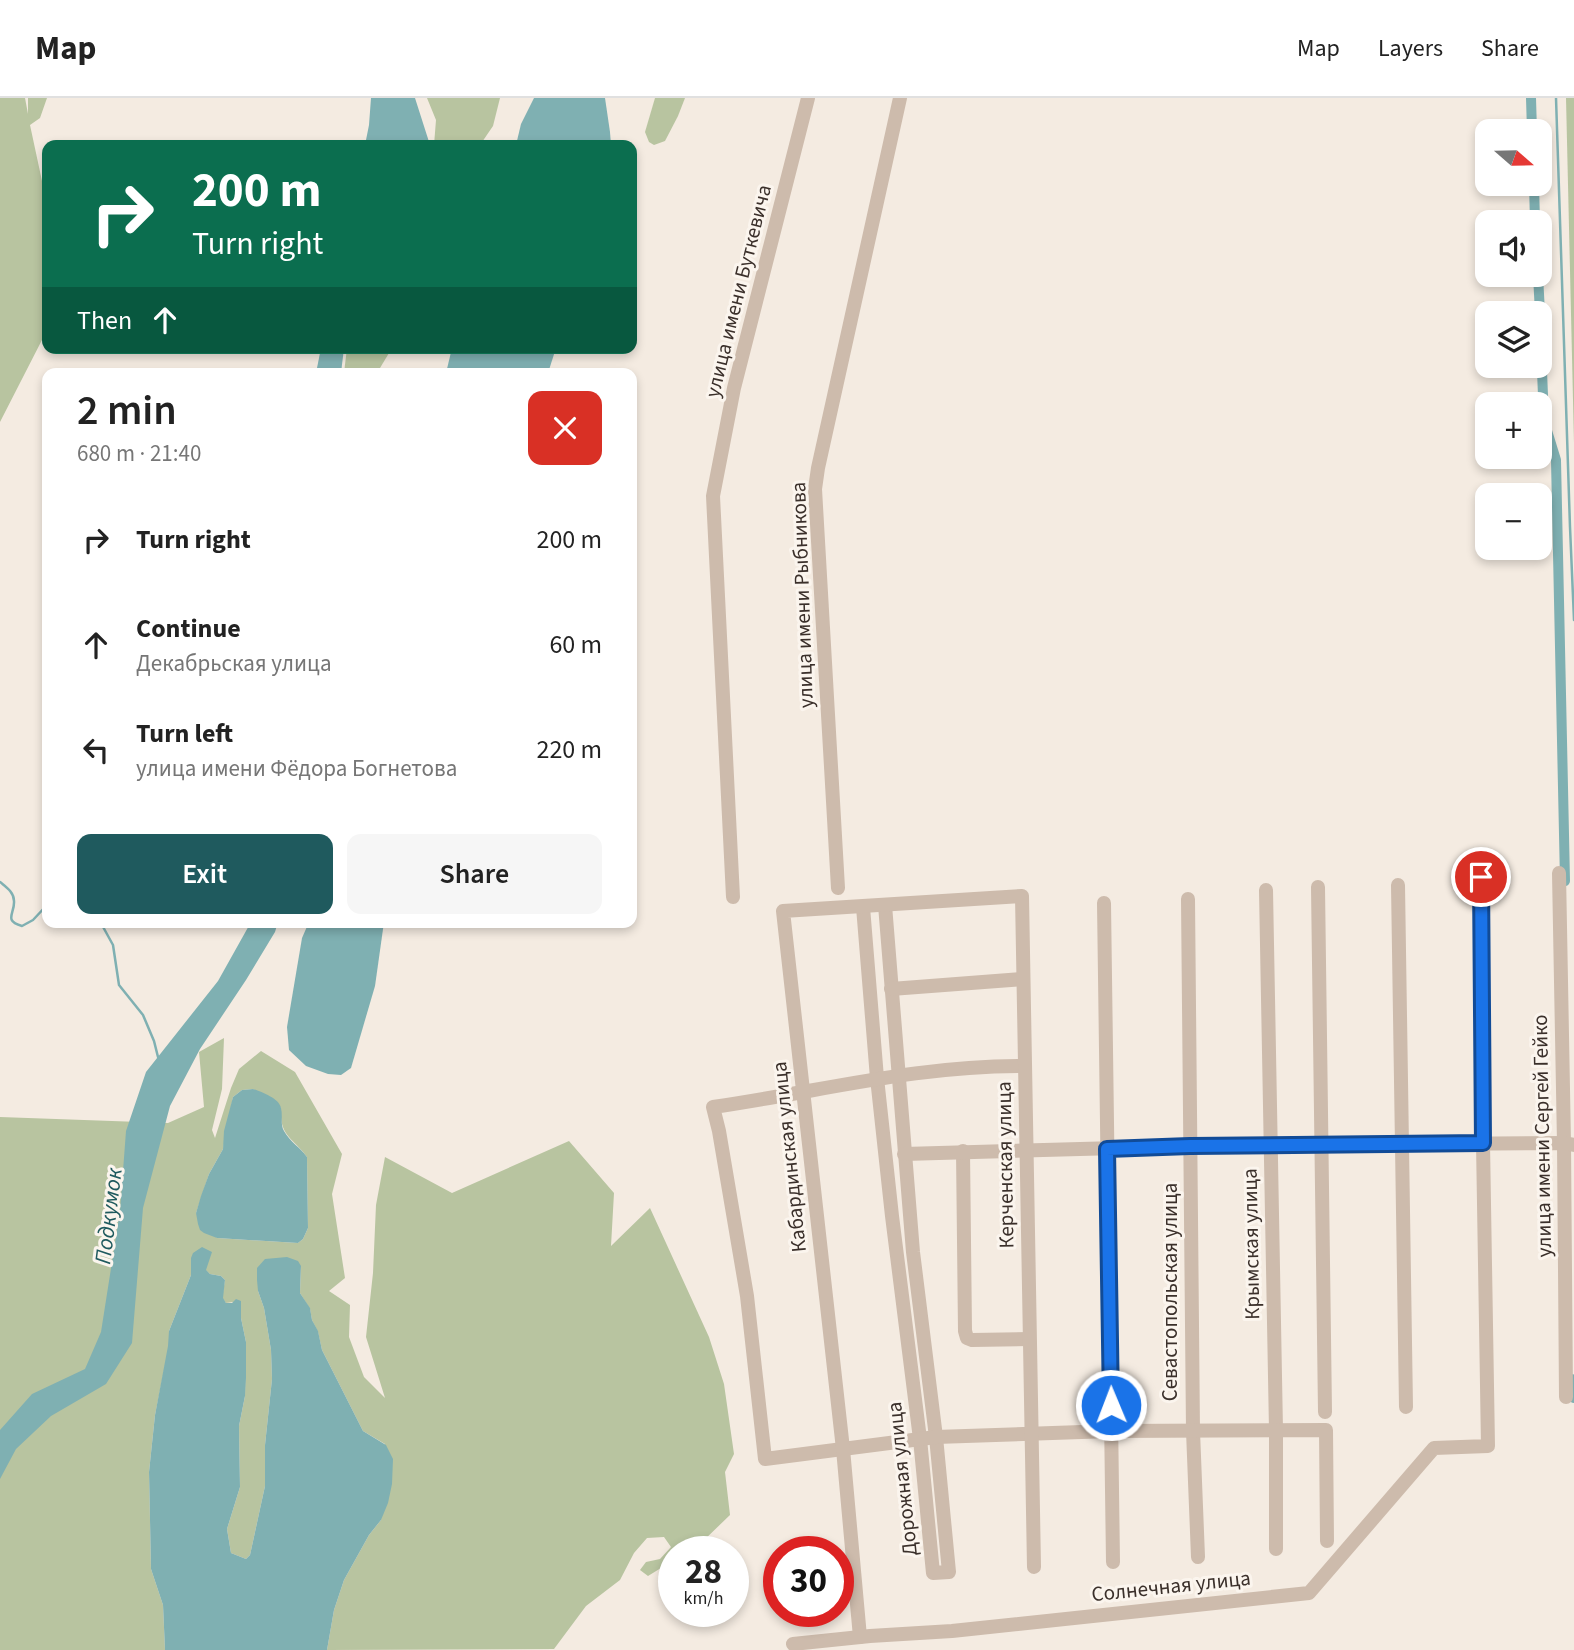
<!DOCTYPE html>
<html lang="en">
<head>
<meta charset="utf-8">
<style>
	:root { --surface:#fff; --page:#f6f6f6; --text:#222; --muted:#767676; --line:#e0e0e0; --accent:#1f5a5e }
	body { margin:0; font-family:"Source Sans 3",sans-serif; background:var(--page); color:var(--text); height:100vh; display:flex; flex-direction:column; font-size:26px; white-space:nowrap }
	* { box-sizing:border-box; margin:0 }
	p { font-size:23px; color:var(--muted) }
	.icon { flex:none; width:38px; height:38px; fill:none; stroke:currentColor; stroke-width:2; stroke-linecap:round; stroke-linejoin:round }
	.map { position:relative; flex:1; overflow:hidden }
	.side { position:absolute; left:42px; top:270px; width:595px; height:560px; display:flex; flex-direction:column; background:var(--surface); border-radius:14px; box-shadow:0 4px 10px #0003 }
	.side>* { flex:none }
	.guide { position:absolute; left:42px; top:42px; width:595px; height:214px; border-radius:14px; box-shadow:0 4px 10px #0003; background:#0b6e4f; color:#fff; overflow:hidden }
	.needle { width:46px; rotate:110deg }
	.controls { position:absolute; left:1475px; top:21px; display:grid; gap:14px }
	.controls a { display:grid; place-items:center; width:77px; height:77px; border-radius:14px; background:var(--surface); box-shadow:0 4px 10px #0003; font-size:35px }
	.speed { position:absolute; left:658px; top:1438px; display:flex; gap:14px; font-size:35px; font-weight:700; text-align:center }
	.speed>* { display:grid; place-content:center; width:91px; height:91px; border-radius:50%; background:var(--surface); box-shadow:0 4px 10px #0003; line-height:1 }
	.speed small { font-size:18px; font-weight:400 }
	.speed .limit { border:10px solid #d22; background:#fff; color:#111 }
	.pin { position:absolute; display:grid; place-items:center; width:60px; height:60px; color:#fff; margin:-30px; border:4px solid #fff; border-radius:50%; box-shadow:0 2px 7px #0007 }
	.me { position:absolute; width:77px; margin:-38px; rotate:359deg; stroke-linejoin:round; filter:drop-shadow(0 0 5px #0008) }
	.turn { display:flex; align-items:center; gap:24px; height:147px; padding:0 35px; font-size:32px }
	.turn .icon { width:91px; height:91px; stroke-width:2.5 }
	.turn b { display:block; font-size:49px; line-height:60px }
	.then { display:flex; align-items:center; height:66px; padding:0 35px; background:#0003; gap:14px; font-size:26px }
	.round { display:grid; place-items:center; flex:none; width:74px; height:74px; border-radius:14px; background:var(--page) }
	.summary { display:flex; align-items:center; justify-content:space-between; height:119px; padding:0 35px }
	h1 { font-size:42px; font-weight:600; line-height:52px }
	.primary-button { display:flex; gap:14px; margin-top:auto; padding:14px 35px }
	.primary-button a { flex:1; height:80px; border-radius:14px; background:var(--accent); color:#fff; font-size:28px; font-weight:600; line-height:80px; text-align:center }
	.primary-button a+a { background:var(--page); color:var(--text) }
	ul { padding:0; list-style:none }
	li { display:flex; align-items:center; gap:21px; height:105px; padding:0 35px }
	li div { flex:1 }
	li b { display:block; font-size:26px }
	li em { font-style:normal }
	header { display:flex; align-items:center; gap:42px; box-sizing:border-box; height:98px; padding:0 35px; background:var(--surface); border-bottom:2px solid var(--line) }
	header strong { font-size:33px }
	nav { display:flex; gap:38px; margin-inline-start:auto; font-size:24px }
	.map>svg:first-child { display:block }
	.green { fill:#b8c4a0; fill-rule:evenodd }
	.water { fill:#7fb0b2 }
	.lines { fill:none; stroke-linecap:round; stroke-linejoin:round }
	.stream { stroke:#7fb0b2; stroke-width:2.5 }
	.canal { stroke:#7fb0b2; stroke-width:10 }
	.minor { stroke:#cdbbac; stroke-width:14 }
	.route-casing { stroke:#114b97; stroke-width:18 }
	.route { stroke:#1a73e8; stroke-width:12 }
	.labels { text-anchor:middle; stroke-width:6; stroke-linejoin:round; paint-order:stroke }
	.street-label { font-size:21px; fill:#3b302b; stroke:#fbf5ee }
	.water-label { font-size:23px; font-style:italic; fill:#1f5a5e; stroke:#fbf5ee }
</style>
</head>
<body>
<header>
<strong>Map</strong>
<nav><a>Map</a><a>Layers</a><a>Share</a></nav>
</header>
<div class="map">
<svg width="1574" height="1552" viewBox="0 0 1574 1552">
	<rect width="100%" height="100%" fill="#f4ebe1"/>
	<g class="green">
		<polygon points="0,0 25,0 28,16 28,0 47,0 40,20 30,27 42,83 44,238 0,324"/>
		<polygon points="427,0 500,0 493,28 480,47 434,47 436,22"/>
		<polygon points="655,0 685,0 678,18 665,43 654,47 649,44 645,34"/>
		<polygon points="1566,0 1574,0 1574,345"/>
		<polygon points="347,250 392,250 377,275 344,275"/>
		<path d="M224,940L222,991L212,1032L215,1040L231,990L239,971L261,953L295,974L342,1056L332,1096L345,1180L329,1193L350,1207L349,1239L364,1279L385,1300L366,1239L373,1175L376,1107L385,1059L452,1095L569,1043L614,1095L611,1148L650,1110L709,1239L724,1286L734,1356L725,1374L730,1417L700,1446L686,1454H674V1462L648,1478L640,1472L646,1464L660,1461L671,1449L664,1439L647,1440L634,1455L620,1482L586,1508L554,1551L327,1552L334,1512L344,1482L369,1437L381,1422L385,1346L363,1333L322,1252L318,1234L312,1222L310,1211L300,1195L301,1168L258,1193L264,1210L271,1252L272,1281L265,1347V1388L250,1457L246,1461L231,1455L227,1431L240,1389L239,1328L245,1298L246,1244L241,1220V1203L226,1205L222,1200L225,1182L221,1178L210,1176L191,1160V1177L169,1233V1248L155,1317L149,1374L151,1471L163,1507L165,1552H0V1019L168,1025L204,1009L199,954ZM253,991L281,1010C279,1038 293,1040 307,1059L308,1130L303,1141L298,1145L217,1140L196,1115L209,1076L223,1051L233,999L242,992Z"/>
	</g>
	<g class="water">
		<polygon points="371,0 415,0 430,47 365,47 369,27"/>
		<polygon points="534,0 605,0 610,34 611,47 516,47 521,26"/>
		<polygon points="321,250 344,250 341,275 316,275"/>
		<polygon points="452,250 556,250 548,275 446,275"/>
		<polygon points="251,824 278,824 275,834 246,882 200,951 170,1008 143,1110 132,1245 106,1286 51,1318 16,1351 0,1381 0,1332 32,1296 85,1271 101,1234 120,1113 126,1033 146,974 218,883"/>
		<polygon points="309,824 384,824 375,888 351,970 341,977 328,976 306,968 289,952 287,929 302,840"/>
		<path d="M253,991C261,994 279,1000 281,1010C283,1018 280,1026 284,1033C290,1044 300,1049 307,1059L308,1130L303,1141L298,1145L217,1140L204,1135L200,1132L198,1126L196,1115L201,1098L209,1076L223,1051L224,1033L233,999L242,992Z"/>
		<polygon points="202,1149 212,1154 206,1172 210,1176 221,1178 225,1182 223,1200 226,1205 232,1205 236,1201 241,1203 241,1220 246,1244 246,1280 245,1298 239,1328 240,1389 227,1431 231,1455 246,1461 250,1457 265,1388 265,1347 272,1281 271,1252 264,1210 258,1193 257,1182 257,1170 265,1161 287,1159 298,1163 301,1168 300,1195 310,1210 312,1222 318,1233 322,1252 363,1333 386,1347 393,1361 392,1386 388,1405 381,1422 369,1437 344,1482 334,1512 327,1552 165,1552 163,1507 151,1471 149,1374 155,1317 168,1248 169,1233 191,1177 191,1160 193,1155"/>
	</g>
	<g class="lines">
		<g class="stream">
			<polyline points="1556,0 1570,429 1574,522"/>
			<path d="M0,784C6,789 14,794 14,803C15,815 3,823 22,828L33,822L47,807"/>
			<polyline points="98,824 102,827 113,847 119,887 143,917 154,943 158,959"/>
		</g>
		<g class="canal">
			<polyline points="1531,0 1532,33"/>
			<polyline points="1534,86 1535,124"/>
			<polyline points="1538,177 1540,215"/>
			<polyline points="1540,222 1544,323 1556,362 1565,783"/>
			<polyline points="1572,1281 1574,1300"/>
		</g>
		<g class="minor">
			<polyline points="1559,775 1564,1045 1566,1299"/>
			<polyline points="1398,787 1406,1309"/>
			<polyline points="1318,789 1325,1314"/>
			<polyline points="838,790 815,391 818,370 900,0"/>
			<polyline points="1266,792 1276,1332 1276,1451"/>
			<polyline points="733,799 713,398 734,290 808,0"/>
			<polyline points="1188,801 1193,1333 1198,1459"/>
			<polyline points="1104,805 1113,1464"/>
			<polyline points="863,809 877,980 892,1118 920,1341 933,1475 949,1474 936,1339 913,1154 885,807"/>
			<polyline points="891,891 1023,881"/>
			<path d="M1025,968C918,967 818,994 713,1009L719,1033L747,1198L765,1361L936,1339L1111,1333L1326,1332L1327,1443"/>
			<polyline points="963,1053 965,1233 967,1240 972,1242 1029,1241"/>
			<polyline points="904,1056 1190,1048 1564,1045 1574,1047"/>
			<polyline points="860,1539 843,1351 783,813 1022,798 1034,1469"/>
			<polyline points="793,1546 870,1538 952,1533 1309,1495 1434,1350 1488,1348 1483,1045 1481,779"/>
		</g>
	</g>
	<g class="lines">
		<g class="route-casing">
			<polyline id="route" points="1111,1307 1107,1051 1190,1048 1483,1045 1481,779"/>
		</g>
		<use href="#route" class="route"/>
	</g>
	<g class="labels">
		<g class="street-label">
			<text transform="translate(738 193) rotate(-76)" y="7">улица имени Буткевича</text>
			<text transform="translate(802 497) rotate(-92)" y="7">улица имени Рыбникова</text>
			<text transform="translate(1542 1038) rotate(-91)" y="7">улица имени Сергей Гейко</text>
			<text transform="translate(789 1059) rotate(-96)" y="7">Кабардинская улица</text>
			<text transform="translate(1005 1067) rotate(-91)" y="7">Керченская улица</text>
			<text transform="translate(1251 1146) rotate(-91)" y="7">Крымская улица</text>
			<text transform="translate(1170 1194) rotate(-90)" y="7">Севастопольская улица</text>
			<text transform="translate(902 1381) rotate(-96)" y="7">Дорожная улица</text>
			<text transform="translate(1171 1488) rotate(-6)" y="7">Солнечная улица</text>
		</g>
		<g class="water-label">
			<text transform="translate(108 1118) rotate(-83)" y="8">Подкумок</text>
		</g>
	</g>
</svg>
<div class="controls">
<a><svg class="needle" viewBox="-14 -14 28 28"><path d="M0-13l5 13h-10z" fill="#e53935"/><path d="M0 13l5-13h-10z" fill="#767676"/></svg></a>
<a><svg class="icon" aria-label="sound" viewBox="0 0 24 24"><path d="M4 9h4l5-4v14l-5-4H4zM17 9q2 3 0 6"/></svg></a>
<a><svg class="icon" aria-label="layers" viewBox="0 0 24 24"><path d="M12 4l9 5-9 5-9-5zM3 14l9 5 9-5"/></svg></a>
<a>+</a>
<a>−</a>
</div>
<div class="speed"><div>28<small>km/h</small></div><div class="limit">30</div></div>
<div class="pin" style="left:1481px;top:779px;background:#d93025"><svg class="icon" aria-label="arrive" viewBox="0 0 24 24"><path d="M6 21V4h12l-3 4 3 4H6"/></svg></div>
<svg class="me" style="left:1111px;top:1307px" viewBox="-20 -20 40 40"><circle r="17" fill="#1a73e8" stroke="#fff" stroke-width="3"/><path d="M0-11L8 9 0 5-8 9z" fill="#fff"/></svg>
<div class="guide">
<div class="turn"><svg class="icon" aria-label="right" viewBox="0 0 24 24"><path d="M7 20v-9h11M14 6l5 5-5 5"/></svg><div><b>200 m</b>Turn right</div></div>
<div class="then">Then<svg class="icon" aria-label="ahead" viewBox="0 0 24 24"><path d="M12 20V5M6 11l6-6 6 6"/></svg></div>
</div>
<section class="side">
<div class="summary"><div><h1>2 min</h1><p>680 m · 21:40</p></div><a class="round" style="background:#d93025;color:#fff"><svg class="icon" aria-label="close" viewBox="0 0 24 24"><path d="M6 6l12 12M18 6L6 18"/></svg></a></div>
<ul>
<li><svg class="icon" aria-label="right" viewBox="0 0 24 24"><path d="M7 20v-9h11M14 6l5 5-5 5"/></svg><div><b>Turn right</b></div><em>200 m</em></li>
<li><svg class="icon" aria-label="ahead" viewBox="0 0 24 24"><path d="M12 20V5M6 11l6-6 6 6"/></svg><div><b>Continue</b><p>Декабрьская улица</p></div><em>60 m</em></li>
<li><svg class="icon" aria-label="left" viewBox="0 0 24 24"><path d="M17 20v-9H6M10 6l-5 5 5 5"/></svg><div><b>Turn left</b><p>улица имени Фёдора Богнетова</p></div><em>220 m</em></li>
</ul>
<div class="primary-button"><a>Exit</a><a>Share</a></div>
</section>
</div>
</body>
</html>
